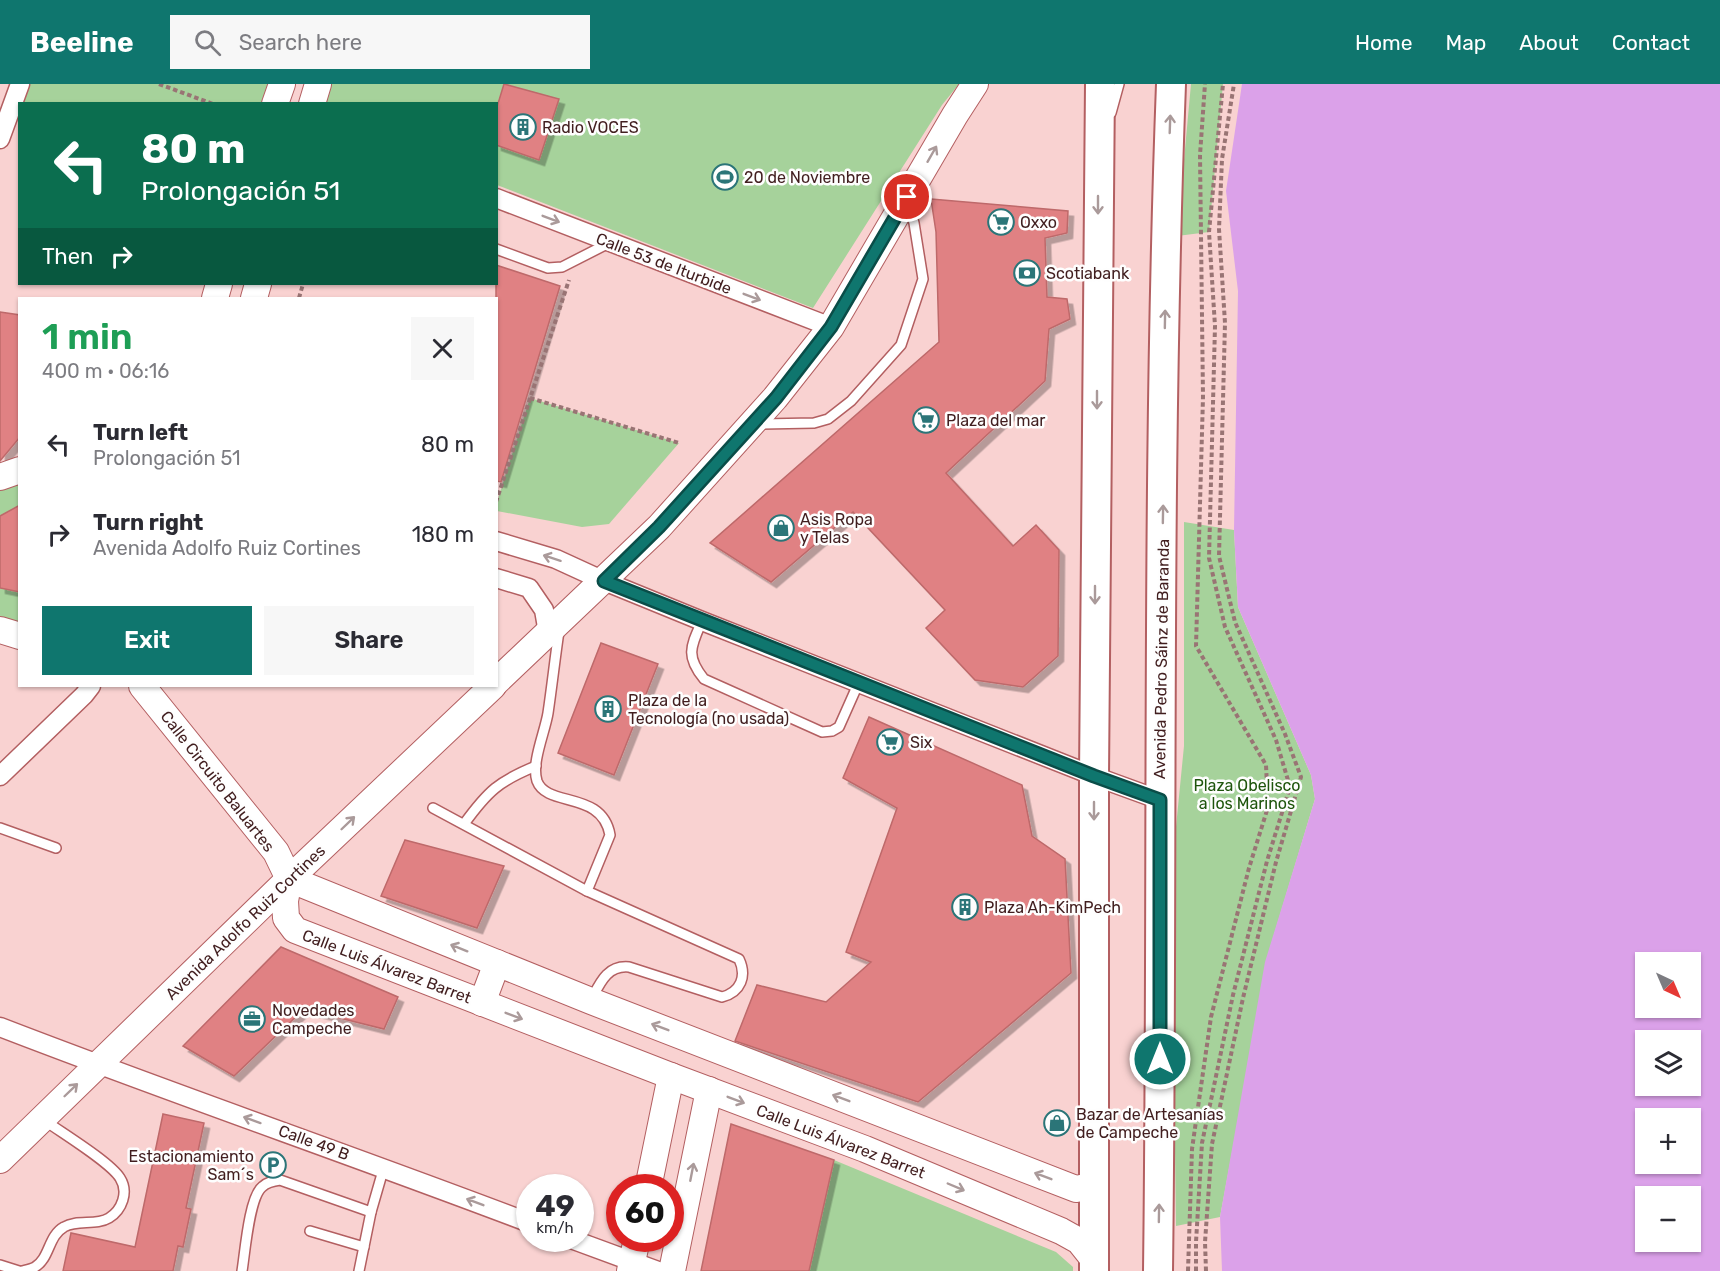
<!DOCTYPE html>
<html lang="en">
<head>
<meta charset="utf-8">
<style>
	:root { --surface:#fff; --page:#f7f7f7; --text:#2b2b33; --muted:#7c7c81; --accent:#0f766e }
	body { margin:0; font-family:Rubik,sans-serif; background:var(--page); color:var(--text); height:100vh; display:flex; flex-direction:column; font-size:22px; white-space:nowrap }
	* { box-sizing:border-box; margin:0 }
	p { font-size:20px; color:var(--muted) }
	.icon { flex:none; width:33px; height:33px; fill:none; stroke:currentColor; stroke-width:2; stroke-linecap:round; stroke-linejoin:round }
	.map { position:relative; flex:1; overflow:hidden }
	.side { position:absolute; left:18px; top:213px; width:480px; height:390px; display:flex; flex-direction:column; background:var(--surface); border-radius:0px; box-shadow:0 2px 4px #0004 }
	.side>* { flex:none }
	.top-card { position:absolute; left:18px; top:18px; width:480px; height:183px; border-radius:0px; box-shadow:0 2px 4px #0004; background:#0b6e4f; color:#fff; overflow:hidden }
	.needle { width:39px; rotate:136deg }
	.buttons { position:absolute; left:1635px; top:868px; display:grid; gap:12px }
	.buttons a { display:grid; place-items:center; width:66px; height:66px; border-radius:0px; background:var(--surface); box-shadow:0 2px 4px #0004; font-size:30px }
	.speed { position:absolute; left:516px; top:1090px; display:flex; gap:12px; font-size:30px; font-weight:700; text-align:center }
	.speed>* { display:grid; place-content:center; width:78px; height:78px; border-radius:50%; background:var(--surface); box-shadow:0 2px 4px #0004; line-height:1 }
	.speed small { font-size:15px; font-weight:400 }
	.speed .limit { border:9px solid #d22; background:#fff; color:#111 }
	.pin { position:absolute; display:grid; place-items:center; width:51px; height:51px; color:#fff; margin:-26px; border:3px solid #fff; border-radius:50%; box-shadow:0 2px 6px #0007 }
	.me { position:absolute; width:66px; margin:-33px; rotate:0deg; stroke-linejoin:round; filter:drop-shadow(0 0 4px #0008) }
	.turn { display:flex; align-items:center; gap:21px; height:126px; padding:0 24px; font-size:27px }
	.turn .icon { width:78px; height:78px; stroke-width:2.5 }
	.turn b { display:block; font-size:42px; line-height:51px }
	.then { display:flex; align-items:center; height:57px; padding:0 24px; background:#0003; gap:12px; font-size:22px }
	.round { display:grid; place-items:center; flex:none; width:63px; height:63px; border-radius:0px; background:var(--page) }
	.headline { display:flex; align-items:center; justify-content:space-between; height:102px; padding:0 24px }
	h1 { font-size:36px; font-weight:600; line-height:45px; color:#1e9e55 }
	.action { display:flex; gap:12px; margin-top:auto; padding:12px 24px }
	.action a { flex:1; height:69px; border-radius:0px; background:var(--accent); color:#fff; font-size:24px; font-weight:600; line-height:69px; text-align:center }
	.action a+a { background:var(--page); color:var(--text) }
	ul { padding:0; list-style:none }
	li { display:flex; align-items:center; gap:18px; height:90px; padding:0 24px }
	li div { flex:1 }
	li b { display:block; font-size:22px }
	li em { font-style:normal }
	header { display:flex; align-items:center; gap:36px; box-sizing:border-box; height:84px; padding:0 30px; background:var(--accent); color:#fff }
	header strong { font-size:28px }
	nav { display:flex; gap:33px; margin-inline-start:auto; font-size:21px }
	.search { width:420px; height:54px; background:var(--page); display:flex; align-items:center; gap:15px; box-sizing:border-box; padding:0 21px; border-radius:0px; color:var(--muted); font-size:22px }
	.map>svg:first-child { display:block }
	.green { fill:#a6d29b }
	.water { fill:#dba1e9; fill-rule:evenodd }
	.building { fill:#e08183; stroke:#be696a; stroke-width:1.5; filter:url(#shadow) }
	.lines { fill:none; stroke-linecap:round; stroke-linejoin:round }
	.service-casing { stroke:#b35f61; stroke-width:12 }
	.minor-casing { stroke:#b35f61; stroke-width:21 }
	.secondary-casing { stroke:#b35f61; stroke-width:28 }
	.primary-casing { stroke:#b35f61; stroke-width:32 }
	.path { stroke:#997474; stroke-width:4; stroke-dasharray:4.5 3; stroke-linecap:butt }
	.service { stroke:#fff; stroke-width:9 }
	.minor { stroke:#fff; stroke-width:18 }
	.secondary { stroke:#fff; stroke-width:26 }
	.primary { stroke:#fff; stroke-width:28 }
	.oneway { stroke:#aa9a9a }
	.route-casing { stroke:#0a4d48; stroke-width:15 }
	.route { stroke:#0f766e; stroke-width:10 }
	.labels { text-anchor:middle; stroke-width:5; stroke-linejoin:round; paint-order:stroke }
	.poi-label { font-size:16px; fill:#411e1f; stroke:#fefefe; text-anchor:start }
	.street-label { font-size:16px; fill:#411e1f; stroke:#fefefe }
	.park-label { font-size:16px; fill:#1e550c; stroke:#fefefe }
</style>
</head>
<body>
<header>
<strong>Beeline</strong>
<div class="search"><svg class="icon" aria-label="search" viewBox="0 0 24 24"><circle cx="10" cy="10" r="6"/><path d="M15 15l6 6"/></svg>Search here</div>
<nav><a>Home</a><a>Map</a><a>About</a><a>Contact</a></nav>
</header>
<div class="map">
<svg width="1720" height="1187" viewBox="0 0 1720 1187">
	<defs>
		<filter id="shadow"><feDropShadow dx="5.5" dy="5.5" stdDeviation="0" flood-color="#0004"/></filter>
	</defs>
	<rect width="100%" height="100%" fill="#f9d2d1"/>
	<g class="green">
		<polygon points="29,0 268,0 263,19 22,20"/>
		<polygon points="327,0 959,0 942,21 813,224 497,101 496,20 321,20"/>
		<polygon points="1191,0 1223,0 1209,148 1177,152"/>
		<polygon points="530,314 679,359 609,440 582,443 497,427 497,418"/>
		<polygon points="19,386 19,552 0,546 0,393"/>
		<polygon points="1184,438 1234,446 1238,523 1311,691 1315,715 1270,864 1220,1133 1176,1142 1173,916 1174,763 1184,662"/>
		<polygon points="834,1076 1056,1168 1073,1183 1073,1187 809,1187"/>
	</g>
	<path class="water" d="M1242,0H1720V1187H1222L1220,1133L1265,878L1315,715L1311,691L1238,523L1234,446L1238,207L1226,107ZM1646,879H1690V924H1646ZM1646,957H1690V1002H1646ZM1646,1035H1690V1080H1646ZM1646,1113H1690V1158H1646Z"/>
	<g class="building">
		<polygon points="504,0 559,15 539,76 496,61 496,26"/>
		<polygon points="931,115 1068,127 1067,149 1045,154 1047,213 1067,215 1070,235 1049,245 1045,297 946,389 1013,462 1036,441 1059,466 1058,572 1023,603 975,596 926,544 945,526 853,428 771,498 710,459 939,258 936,148"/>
		<polygon points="496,181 560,202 501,398 496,397"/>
		<polygon points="0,228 20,231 20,353 0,377"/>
		<polygon points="20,421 20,508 0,504 0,432"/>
		<polygon points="601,559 658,580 614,691 558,669"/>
		<polygon points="869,633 1022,701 1032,752 1065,775 1071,889 918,1018 735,957 757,901 826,918 871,878 846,868 897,724 843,694"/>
		<polygon points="405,756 504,782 477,844 381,812"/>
		<polygon points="281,863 398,913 384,945 304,925 234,992 183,962"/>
		<polygon points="163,1030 204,1039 186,1124 191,1125 183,1163 178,1162 173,1187 63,1187 71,1149 135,1163"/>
		<polygon points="731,1040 834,1076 809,1187 701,1187"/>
	</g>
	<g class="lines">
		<g class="service-casing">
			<g id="service">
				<polyline points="1111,29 1119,0"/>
				<polyline points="496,165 548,184 562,183 611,158"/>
				<polyline points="758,340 814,339 828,335 851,317 901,261 923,195 914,139 908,119"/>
				<path d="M702,537C691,562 685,572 704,595L822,648L832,647L839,643L859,598"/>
				<path d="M559,547C555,574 552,602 548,629C545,648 531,679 537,697C547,724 602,706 610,751L587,807L739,875C747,892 741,908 722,913L629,883C607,881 600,899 591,916"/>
				<polyline points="433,724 587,807"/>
				<path d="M464,740C488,707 499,697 536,682"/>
				<polyline points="0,744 56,764"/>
				<polyline points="310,1147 364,1163"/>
				<polyline points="0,1181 19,1187"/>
				<path d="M22,1187C26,1186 32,1185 35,1183C50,1174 48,1152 64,1143C77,1135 96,1142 109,1134C122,1126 129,1108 120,1094C110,1078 62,1049 44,1036"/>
				<path d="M242,1187C245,1169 249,1114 262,1103C267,1098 273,1097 280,1096L371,1128"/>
				<polyline points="359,1187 371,1128 384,1083"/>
			</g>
		</g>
		<g class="minor-casing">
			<g id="minor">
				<polyline points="0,55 20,0"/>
				<polyline points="496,114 831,243"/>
				<polyline points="496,457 556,475 604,497 702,537 1094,692 1160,716"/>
				<polyline points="496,494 529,504 544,526 548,549"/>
				<polyline points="0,692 84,611 91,602"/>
				<path d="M0,943C176,1011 354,1072 530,1139"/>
				<polyline points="571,1155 658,1187"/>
			</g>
		</g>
		<g class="secondary-casing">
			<g id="secondary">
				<polyline points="275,20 282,0"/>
				<polyline points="312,20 318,0"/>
				<polyline points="215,214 219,200"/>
				<polyline points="254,214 258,200"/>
				<polyline points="0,393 20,386"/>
				<polyline points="0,546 20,552"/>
				<polyline points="496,598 659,443 775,314 831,243 955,31 975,0"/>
				<polyline points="142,602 276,768 289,795"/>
				<polyline points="289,795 285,817 286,834 295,846 671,992 865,1065 1061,1147 1079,1157 1095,1177"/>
				<polyline points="289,795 591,917 1076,1105 1086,1103 1095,1095"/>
				<polyline points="482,919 497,879"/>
				<polyline points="0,1076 289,795 493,602"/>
				<polyline points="648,1104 671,992"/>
				<polyline points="630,1187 637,1155"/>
				<polyline points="672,1187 709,1006"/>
			</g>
		</g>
		<g class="primary-casing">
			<g id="primary">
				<polyline points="1094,1187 1094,692 1100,0"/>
				<path d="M1158,1187C1163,791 1156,395 1171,0"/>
			</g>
		</g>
		<g class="path">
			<polyline points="159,0 213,20"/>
			<polyline points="299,214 303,200"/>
			<polyline points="530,314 679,359"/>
			<polyline points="496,418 569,196"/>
			<polyline points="1188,1187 1192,1065 1211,933 1249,784 1268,723 1266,681 1196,562 1203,313 1200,71 1205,0"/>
			<polyline points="1196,1187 1196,1158 1202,1059 1233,911 1267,777 1290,703 1276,656 1225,543 1209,474 1215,242 1209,148 1223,0"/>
			<polyline points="1206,1187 1205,1158 1212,1060 1243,914 1276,778 1301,693 1285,650 1235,538 1219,472 1225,239 1219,145 1222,75 1234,0"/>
		</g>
		<use href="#service" class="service"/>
		<use href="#minor" class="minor"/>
		<use href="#secondary" class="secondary"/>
		<use href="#primary" class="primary"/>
	</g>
	<defs><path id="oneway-shaft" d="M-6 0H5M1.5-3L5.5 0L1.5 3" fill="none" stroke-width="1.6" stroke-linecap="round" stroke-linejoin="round" transform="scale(1.5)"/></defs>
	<g class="oneway">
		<use href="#oneway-shaft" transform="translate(1170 40) rotate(-88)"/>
		<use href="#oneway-shaft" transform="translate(932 70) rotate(-60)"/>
		<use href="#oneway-shaft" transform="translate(1098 121) rotate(90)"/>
		<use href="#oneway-shaft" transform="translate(551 135) rotate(21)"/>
		<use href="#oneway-shaft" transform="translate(752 213) rotate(21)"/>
		<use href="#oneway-shaft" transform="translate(1165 235) rotate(-89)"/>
		<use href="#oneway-shaft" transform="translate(1097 316) rotate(90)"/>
		<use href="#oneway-shaft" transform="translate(1163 430) rotate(-89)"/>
		<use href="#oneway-shaft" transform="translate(552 474) rotate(-162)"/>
		<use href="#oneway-shaft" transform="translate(1095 511) rotate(90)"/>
		<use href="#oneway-shaft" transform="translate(1094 727) rotate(90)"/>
		<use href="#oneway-shaft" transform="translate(348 739) rotate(-44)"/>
		<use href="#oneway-shaft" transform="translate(459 864) rotate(-158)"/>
		<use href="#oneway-shaft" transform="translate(514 932) rotate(21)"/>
		<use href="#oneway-shaft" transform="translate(660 943) rotate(-159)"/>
		<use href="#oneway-shaft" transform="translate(71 1006) rotate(-44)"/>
		<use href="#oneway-shaft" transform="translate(841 1014) rotate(-159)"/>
		<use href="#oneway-shaft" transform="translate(736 1016) rotate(21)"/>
		<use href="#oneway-shaft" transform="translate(252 1036) rotate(-160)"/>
		<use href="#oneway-shaft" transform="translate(692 1088) rotate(-79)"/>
		<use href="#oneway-shaft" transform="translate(1043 1092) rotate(-159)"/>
		<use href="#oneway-shaft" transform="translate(956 1103) rotate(23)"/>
		<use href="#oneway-shaft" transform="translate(475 1118) rotate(-159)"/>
		<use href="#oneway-shaft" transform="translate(1159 1129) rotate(-89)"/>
	</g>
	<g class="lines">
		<g class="route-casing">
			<polyline id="route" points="907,113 831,243 776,314 659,443 604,497 1094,692 1160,716 1160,975"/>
		</g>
		<use href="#route" class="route"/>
	</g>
	<defs>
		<g id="building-ring" transform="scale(1.35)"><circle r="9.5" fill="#fefefe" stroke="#2b7578" stroke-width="1.5"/><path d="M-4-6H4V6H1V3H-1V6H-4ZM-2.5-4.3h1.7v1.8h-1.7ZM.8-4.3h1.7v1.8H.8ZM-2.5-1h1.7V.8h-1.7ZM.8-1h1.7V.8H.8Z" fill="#2b7578"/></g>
		<g id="stadium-ring" transform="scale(1.35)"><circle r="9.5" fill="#fefefe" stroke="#2b7578" stroke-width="1.5"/><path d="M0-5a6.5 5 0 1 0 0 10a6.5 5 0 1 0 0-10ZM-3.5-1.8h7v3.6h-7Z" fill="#2b7578"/></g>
		<g id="supermarket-ring" transform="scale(1.35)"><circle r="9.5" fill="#fefefe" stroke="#2b7578" stroke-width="1.5"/><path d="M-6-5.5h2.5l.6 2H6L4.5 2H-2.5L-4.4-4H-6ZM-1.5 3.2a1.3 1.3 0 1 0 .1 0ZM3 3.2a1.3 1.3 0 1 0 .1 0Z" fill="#2b7578"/></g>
		<g id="bank-ring" transform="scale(1.35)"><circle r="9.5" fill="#fefefe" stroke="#2b7578" stroke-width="1.5"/><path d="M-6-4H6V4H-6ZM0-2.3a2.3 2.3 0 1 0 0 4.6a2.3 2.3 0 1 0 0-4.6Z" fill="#2b7578"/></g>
		<g id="shop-ring" transform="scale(1.35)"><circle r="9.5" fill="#fefefe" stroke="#2b7578" stroke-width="1.5"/><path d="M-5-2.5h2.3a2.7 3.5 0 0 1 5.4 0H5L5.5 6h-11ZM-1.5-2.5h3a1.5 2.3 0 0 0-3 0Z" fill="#2b7578"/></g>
		<g id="office-ring" transform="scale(1.35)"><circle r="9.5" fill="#fefefe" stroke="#2b7578" stroke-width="1.5"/><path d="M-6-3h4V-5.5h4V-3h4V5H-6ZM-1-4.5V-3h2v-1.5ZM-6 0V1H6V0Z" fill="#2b7578"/></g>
		<g id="parking-ring" transform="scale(1.35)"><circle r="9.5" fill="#fefefe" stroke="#2b7578" stroke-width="1.5"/><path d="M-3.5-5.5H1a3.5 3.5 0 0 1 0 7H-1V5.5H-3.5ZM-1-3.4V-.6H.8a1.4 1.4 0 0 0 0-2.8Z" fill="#2b7578"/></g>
	</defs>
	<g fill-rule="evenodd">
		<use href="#building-ring" x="523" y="43"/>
		<use href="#stadium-ring" x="725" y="93"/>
		<use href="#supermarket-ring" x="1001" y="138"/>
		<use href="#bank-ring" x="1027" y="189"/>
		<use href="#supermarket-ring" x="926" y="336"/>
		<use href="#shop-ring" x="781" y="444"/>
		<use href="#building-ring" x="608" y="625"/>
		<use href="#supermarket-ring" x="890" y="658"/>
		<use href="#building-ring" x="965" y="823"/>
		<use href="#office-ring" x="252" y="935"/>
		<use href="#shop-ring" x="1057" y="1039"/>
		<use href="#parking-ring" x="273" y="1081"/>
	</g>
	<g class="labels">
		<g class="poi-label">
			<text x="542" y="49">Radio VOCES</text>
			<text x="744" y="99">20 de Noviembre</text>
			<text x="1020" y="144">Oxxo</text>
			<text x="1046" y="195">Scotiabank</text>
			<text x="946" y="342">Plaza del mar</text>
			<text x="800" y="441">Asis Ropa<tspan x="800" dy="18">y Telas</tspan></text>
			<text x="628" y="622">Plaza de la<tspan x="628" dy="18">Tecnología (no usada)</tspan></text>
			<text x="910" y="664">Six</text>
			<text x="984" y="829">Plaza Ah-KimPech</text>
			<text x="272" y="932">Novedades<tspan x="272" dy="18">Campeche</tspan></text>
			<text x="1076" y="1036">Bazar de Artesanías<tspan x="1076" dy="18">de Campeche</tspan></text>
			<text x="254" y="1078" text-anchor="end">Estacionamiento<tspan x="254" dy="18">Sam´s</tspan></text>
		</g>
		<g class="street-label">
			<text transform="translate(664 179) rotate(21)" y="6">Calle 53 de Iturbide</text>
			<text transform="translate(1161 575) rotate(-89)" y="6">Avenida Pedro Sáinz de Baranda</text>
			<text transform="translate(218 697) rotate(52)" y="6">Calle Circuito Baluartes</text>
			<text transform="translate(245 838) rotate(-44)" y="6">Avenida Adolfo Ruiz Cortines</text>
			<text transform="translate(387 882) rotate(21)" y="6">Calle Luis Álvarez Barret</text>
			<text transform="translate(841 1057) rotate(21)" y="6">Calle Luis Álvarez Barret</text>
			<text transform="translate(314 1058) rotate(20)" y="6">Calle 49 B</text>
		</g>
		<g class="park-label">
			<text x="1247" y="707">Plaza Obelisco<tspan x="1247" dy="18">a los Marinos</tspan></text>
		</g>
	</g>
</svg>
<div class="buttons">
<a><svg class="needle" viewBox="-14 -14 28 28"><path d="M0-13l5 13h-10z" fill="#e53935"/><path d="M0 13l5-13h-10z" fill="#7c7c81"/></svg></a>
<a><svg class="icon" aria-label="layers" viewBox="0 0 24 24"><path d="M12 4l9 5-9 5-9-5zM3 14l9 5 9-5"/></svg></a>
<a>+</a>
<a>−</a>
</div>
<div class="speed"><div>49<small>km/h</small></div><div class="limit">60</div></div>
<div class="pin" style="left:907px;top:113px;background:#d93025"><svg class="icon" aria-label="arrive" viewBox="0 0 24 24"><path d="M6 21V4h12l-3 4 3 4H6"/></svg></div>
<svg class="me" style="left:1160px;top:975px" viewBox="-20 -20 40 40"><circle r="17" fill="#0f766e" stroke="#fff" stroke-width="3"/><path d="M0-11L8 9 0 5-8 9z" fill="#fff"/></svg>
<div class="top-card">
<div class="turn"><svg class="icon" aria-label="left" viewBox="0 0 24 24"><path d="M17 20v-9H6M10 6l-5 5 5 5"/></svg><div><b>80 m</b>Prolongación 51</div></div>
<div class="then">Then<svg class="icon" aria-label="right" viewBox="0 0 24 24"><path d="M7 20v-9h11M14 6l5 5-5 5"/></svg></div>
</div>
<section class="side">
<div class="headline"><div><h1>1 min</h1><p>400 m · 06:16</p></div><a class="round"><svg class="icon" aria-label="close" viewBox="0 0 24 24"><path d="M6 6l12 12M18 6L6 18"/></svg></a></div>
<ul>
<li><svg class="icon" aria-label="left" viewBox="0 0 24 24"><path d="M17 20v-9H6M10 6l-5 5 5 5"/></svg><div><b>Turn left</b><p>Prolongación 51</p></div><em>80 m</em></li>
<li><svg class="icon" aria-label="right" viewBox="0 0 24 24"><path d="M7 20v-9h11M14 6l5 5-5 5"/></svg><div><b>Turn right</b><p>Avenida Adolfo Ruiz Cortines</p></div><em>180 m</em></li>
</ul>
<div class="action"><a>Exit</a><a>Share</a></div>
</section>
</div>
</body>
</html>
